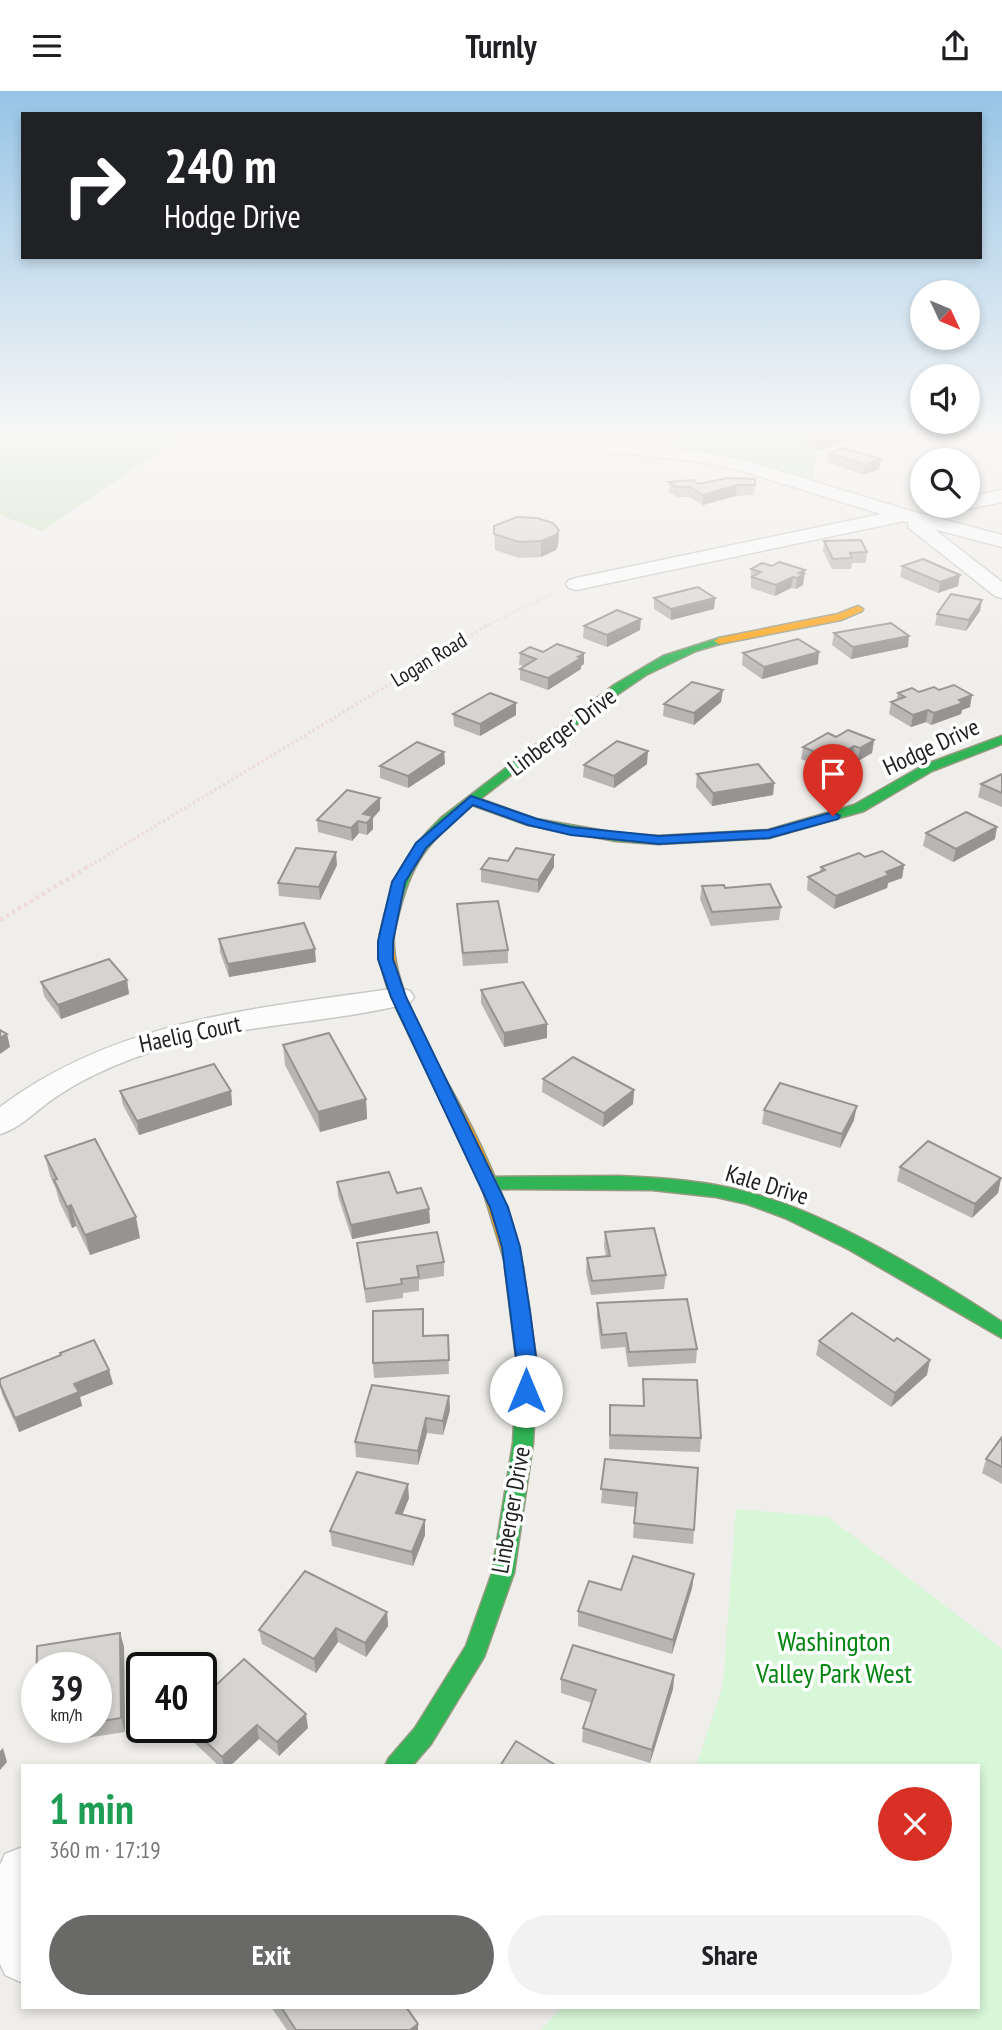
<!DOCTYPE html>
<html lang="en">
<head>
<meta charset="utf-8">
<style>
	:root { --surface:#fff; --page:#f2f2f2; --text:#202124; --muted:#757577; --accent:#696967 }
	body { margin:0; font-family:"PT Sans Narrow",sans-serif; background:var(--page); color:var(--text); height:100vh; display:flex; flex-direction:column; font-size:26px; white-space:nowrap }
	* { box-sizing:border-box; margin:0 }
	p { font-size:23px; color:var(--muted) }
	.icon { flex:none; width:38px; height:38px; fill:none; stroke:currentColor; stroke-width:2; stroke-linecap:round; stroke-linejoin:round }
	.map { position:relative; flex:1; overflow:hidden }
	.drawer { position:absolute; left:21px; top:1673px; width:959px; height:245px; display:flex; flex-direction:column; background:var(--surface); border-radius:0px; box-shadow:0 4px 10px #0003 }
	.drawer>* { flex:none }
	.banner { position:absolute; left:21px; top:21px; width:961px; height:147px; border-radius:0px; box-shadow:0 4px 10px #0003; background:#202124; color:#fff; overflow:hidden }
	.needle { width:46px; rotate:134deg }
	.tools { position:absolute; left:910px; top:189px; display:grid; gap:14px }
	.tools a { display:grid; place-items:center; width:70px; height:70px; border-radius:50%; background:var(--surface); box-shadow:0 4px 10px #0003; font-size:35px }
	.speed { position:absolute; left:21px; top:1561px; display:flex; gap:14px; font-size:35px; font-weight:700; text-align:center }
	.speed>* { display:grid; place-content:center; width:91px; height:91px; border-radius:50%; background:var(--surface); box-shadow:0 4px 10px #0003; line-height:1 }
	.speed small { font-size:18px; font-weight:400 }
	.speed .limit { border:4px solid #111; border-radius:10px; background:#fff; color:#111 }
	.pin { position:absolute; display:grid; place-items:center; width:60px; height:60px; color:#fff; margin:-72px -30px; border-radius:50% 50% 50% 0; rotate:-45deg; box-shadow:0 0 7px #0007 }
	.pin .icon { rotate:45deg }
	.me { position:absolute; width:77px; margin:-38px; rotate:0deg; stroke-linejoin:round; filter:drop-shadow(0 0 5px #0008) }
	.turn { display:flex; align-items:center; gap:24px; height:147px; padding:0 28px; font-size:32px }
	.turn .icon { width:91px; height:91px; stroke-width:2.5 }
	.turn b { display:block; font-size:49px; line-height:60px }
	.round { display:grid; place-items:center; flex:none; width:74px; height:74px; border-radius:37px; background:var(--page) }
	.summary { display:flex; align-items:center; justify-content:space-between; height:119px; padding:0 28px }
	h1 { font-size:42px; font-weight:600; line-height:52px; color:#1e9e55 }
	.action { display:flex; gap:14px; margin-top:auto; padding:14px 28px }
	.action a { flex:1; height:80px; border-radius:42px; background:var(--accent); color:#fff; font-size:28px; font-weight:600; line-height:80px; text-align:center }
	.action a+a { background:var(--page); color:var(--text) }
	header { display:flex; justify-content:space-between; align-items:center; height:91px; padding:0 28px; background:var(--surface); font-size:32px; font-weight:600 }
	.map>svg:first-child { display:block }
	.forest { fill:#c9e0bd }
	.park { fill:#d7f7d8 }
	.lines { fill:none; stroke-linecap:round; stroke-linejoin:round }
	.street-casing { stroke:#c8c8c6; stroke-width:3 }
	.fast-casing { stroke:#989a80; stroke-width:3 }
	.slow-casing { stroke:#989a80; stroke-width:3 }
	.path-far2 { stroke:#ecddda; stroke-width:2.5; stroke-dasharray:2 2; stroke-linecap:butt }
	.path-far1 { stroke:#ecddda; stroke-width:3.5; stroke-dasharray:2.5 2.5; stroke-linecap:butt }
	.path { stroke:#ecddda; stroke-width:4.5; stroke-dasharray:3.5 3.5; stroke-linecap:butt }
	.street { fill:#fdfcfc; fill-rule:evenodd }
	.fast { fill:#30b455; fill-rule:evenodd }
	.slow { fill:#ff9f0a; fill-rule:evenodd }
	.wall { fill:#b8b6b4 }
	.shaded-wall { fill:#969492 }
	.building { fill:#d6d4d1; stroke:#969492; stroke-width:2 }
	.route { fill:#1a73e8; stroke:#114b97; stroke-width:2 }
	.labels { text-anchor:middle; stroke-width:7; stroke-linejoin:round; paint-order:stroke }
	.far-street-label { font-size:21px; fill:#212121; stroke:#fff }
	.street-label { font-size:24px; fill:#212121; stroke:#fff }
	.near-park-label { font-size:28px; fill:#048511; stroke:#fff }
</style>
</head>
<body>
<header><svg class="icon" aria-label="menu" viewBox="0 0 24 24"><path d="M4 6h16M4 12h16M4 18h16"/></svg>Turnly<svg class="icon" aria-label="share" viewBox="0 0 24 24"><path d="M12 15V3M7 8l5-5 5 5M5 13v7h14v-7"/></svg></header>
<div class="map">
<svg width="1002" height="1939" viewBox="0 0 1002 1939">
	<rect width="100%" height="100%" fill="#efeeea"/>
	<g class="forest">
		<polygon points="0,341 188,341 42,440 0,424"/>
		<polygon points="676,341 847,341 818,356 813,388 677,357"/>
	</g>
	<polygon class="park" points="736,1418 828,1426 1002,1558 1002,1939 541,1939 562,1916 978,1916 978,1675 696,1675 723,1594"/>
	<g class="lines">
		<g class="street-casing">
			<g id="street">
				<polygon points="540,341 567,341 593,349 702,361 743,369 911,420 1002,444 1002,456 934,438 1002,491 1002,507 995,505 909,437 908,431 904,430 576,499 569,497 566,493 569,489 576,487 881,423 739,379 702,371 591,359 542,345"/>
				<polygon points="1002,399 1002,411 968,418 960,415 968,415 968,406"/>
				<path d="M399,897L410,900L414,906L410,912C324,934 233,932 148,962C116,973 81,988 53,1008C35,1020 21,1037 0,1043V1016C117,928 259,917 399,897Z"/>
				<polygon points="23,1756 23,1892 5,1884 0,1873 0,1774 5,1763"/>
			</g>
		</g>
		<g class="fast-casing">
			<g id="fast">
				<path d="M719,547L724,550L723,552L696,560L646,584L599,616L480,708L536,728L616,742L658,745L768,739L854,714L924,674L1002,645V653L932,680L864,720L769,747L658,753L616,750L528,734L472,714C421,755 407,779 394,843L392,846H382L380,843C391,792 402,764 441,727L614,594L663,565Z"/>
				<path d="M619,1085C663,1087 708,1090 751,1102C834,1125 930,1184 1002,1231V1247L848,1158L785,1127L747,1113L716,1106L652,1099L489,1098L483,1096L480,1092L483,1088L489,1086Z"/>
				<polygon points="514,1169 520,1171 523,1176 537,1274 533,1352 514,1482 484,1566 431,1653 412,1675 385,1675 389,1667 415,1637 466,1555 492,1482 513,1352 517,1274 505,1176 508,1171"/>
			</g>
		</g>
		<g class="slow-casing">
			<g id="slow">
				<polygon points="858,515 863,518 862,520 841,529 719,553 714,550 719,547 838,523"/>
				<path d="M387,839L394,843C389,898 445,985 471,1035C494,1081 513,1126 523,1176L520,1181H508L481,1093L389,902L380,871V843Z"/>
			</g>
		</g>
		<polyline class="path-far2" points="486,535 555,501"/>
		<polyline class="path-far1" points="86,777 489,533"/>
		<polyline class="path" points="0,829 89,775"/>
		<use href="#street" class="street"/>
		<use href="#fast" class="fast"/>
		<use href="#slow" class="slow"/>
	</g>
	<g class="wall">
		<polygon points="809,341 867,341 866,347 853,352 846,350 819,359 803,354 804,344"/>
		<polygon points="829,362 881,368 879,378 864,384 828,372"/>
		<polygon points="669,391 755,394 754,404 736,405 703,414 689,406 677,406 669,401"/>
		<polygon points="494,435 559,439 558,455 556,459 541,466 519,467 495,459"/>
		<polygon points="824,450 867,461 866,472 852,472 851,478 832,478 823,460"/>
		<polygon points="772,475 805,479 803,494 796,498 791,497 775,505 751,497 751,478"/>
		<polygon points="902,475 958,495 938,502 900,486"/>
		<polygon points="654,507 715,507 714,518 671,529 654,518"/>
		<polygon points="980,520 966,540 935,534 937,523"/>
		<polygon points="584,535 640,539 607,556 583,547"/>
		<polygon points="834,542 908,556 851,568 832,554"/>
		<polygon points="520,562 584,573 581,575 581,578 548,599 520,589 520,578 524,575 519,574"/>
		<polygon points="743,562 818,573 762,588 742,574"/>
		<polygon points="919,601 970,616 962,619 961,623 931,634 926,631 911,636 889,623 891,611 896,610 898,602"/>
		<polygon points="721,611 694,634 663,625 664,613"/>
		<polygon points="516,612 516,624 480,645 454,635 453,623"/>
		<polygon points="836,646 874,649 872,662 858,670 853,667 830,680 801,668 803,656"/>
		<polygon points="444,661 445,673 408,697 380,687 380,675"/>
		<polygon points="647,673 614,697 583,686 584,674"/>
		<polygon points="697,683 774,692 773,704 712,715 696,696"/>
		<polygon points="1002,683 1002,716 978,706 981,693"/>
		<polygon points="380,719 373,727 373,738 367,744 359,742 352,750 318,741 317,729"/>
		<polygon points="926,742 995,748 953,771 923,755"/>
		<polygon points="865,766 904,774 902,787 888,792 887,797 834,818 807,799 808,786 820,781 821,776"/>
		<polygon points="337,774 320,809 279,805 278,792"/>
		<polygon points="554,776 538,802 481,791 481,778"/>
		<polygon points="702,795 725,797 781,816 779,829 711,835 700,808"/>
		<polygon points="457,813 508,859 508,872 463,875 458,826"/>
		<polygon points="219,848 316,871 229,886 220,861"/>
		<polygon points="127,889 129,903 61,928 44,905 41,891"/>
		<polygon points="481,899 547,947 504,956 481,912"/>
		<polygon points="283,954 366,1008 367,1028 320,1041 285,974"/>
		<polygon points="543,988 634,999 633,1013 603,1036 542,1001"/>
		<polygon points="120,1000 231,1000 232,1014 139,1044 123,1014"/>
		<polygon points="764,1019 854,1029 840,1057 762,1033"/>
		<polygon points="45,1065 140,1147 90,1164 76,1135 72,1137 59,1110 56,1098 50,1085"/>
		<polygon points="900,1076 1001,1087 998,1102 972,1127 897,1090"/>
		<polygon points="337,1091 397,1102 429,1118 430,1132 352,1148 338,1105"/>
		<polygon points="605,1141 666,1184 664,1198 591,1204 586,1181 587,1167 606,1165 604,1155"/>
		<polygon points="357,1152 444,1171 444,1185 419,1189 419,1200 403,1202 403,1207 366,1212 359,1166"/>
		<polygon points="597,1212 697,1258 696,1272 628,1276 625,1256 601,1258 597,1226"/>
		<polygon points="448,1244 449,1283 374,1287 373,1272 423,1245"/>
		<polygon points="819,1250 927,1284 891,1316 816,1264"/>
		<polygon points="109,1279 113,1293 80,1306 82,1315 19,1341 2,1303 0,1295 0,1288"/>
		<polygon points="643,1288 701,1347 700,1361 609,1358 610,1314 643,1315"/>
		<polygon points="449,1305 450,1319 443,1344 427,1342 418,1374 356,1366 355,1351"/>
		<polygon points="1002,1346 1002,1393 982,1382 986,1368"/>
		<polygon points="605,1368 694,1439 693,1453 633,1447 635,1416 601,1412"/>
		<polygon points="409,1407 402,1424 425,1429 425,1444 413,1475 332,1455 330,1440"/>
		<polygon points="694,1483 692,1497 672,1563 578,1535 578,1520 621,1499"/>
		<polygon points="387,1521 388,1535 366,1566 338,1551 316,1582 262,1553 259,1539"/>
		<polygon points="120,1542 124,1556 125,1641 80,1648 77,1636 96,1636 96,1577 37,1577 37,1615 36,1611 37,1555"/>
		<polygon points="244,1568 308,1637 279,1665 259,1648 230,1675 219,1675 183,1641 182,1636 201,1636"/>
		<polygon points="674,1584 673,1598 650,1672 582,1651 583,1637 592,1612 561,1602 561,1588"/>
		<polygon points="271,1916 406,1916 418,1939 287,1939"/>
	</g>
	<g class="shaded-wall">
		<polygon points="631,341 649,341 631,344"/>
		<polygon points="843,341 847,341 846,350 819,359 821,350"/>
		<polygon points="856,341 867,341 866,347 853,352 854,342"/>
		<polygon points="881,368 879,378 864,384 865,374"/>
		<polygon points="737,394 736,405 703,414 703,404"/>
		<polygon points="559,439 558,455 556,459 541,466 541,450"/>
		<polygon points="805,479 803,494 796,498 797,487 799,482"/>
		<polygon points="960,484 958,495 938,502 940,491"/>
		<polygon points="793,486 791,497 775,505 776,494"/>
		<polygon points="715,507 714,518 671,529 671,518"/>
		<polygon points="982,509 980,520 966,540 969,529"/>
		<polygon points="641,528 640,539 607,556 607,544"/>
		<polygon points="909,545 908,556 851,568 853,556"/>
		<polygon points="819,561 818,573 762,588 764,576"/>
		<polygon points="584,562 584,573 581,575 581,578 548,599 548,587"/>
		<polygon points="723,599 721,611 694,634 694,622"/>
		<polygon points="972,604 970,616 962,619 961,623 931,634 934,622 959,609"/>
		<polygon points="516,612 516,624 480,645 480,633"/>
		<polygon points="928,619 926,631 911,636 913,624"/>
		<polygon points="874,649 872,662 858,670 860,657"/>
		<polygon points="854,655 853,667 830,680 832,668"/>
		<polygon points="648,660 647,673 614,697 614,685"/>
		<polygon points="444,661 445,673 408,697 408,685"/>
		<polygon points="774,692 773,704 712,715 713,702"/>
		<polygon points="380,707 380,719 373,727 373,738 367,744 367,732 363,723"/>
		<polygon points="358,730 359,742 352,750 351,737"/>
		<polygon points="997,736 995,748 953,771 956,758"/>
		<polygon points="336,761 337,774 320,809 319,796"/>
		<polygon points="554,764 554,776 538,802 538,789"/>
		<polygon points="904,774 902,787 888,792 887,797 834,818 836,805 886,781"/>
		<polygon points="315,858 316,871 229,886 228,873"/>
		<polygon points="127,889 129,903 61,928 58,914"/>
		<polygon points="547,933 547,947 504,956 504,942"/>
		<polygon points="7,943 10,956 0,963 0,947"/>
		<polygon points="634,999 633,1013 603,1036 604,1022"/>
		<polygon points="231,1000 232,1014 139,1044 137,1030"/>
		<polygon points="366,1008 367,1028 320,1041 318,1021"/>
		<polygon points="857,1015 854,1029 840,1057 842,1043"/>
		<polygon points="1001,1087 998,1102 972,1127 975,1113"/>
		<polygon points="71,1114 76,1135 72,1137 67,1116"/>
		<polygon points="429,1118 430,1132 352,1148 351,1134"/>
		<polygon points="136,1126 140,1147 90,1164 85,1144"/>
		<polygon points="930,1269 927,1284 891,1316 895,1302"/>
		<polygon points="109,1279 113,1293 80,1306 82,1315 19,1341 15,1327 74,1293"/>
		<polygon points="449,1305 450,1319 443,1344 443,1330"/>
		<polygon points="426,1327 427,1342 418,1374 418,1360"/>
		<polygon points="408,1393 409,1407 397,1437 396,1422"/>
		<polygon points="425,1429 425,1444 413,1475 412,1461"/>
		<polygon points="694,1483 692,1497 672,1563 673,1549"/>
		<polygon points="387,1521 388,1535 366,1566 365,1552"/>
		<polygon points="336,1537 338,1551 316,1582 314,1568"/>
		<polygon points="120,1542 124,1556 125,1641 121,1627"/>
		<polygon points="674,1584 673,1598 650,1672 652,1659"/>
		<polygon points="306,1623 308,1637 279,1665 277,1651"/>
		<polygon points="257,1634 259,1648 230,1675 224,1675 222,1666"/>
		<polygon points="3,1657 7,1671 0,1679 0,1660"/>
		<polygon points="418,1933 418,1939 410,1939"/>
	</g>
	<g class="building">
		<polygon points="809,341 843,341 821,350 804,344"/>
		<polygon points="842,357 881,368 865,374 829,362"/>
		<polygon points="728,387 755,388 755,394 737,394 703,404 690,396 677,396 669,391 693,389 698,393"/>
		<polygon points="517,426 537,427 553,432 559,439 556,444 541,450 519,451 494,443 494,435"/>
		<polygon points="861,449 867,461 850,462 852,467 833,468 824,450"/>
		<polygon points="923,468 960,484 940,491 902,475"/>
		<polygon points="779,471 805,479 799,482 804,483 797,487 793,486 776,494 752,486 761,481 751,478 762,472 772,475"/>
		<polygon points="698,496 715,507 671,518 654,507"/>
		<polygon points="951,503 982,509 969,529 937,523"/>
		<polygon points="617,519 641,528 607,544 584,535"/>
		<polygon points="891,532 909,545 853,556 834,542"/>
		<polygon points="798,548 819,561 764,576 743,562"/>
		<polygon points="557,553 584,562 578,566 581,567 548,587 520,578 536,568 520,562 530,556 543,561"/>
		<polygon points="692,591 723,599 694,622 664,613"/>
		<polygon points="954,594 972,604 959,609 963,612 934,622 928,619 913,624 891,611 905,606 898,602 912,597 919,601 934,596 939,599"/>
		<polygon points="490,602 516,612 480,633 453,623"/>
		<polygon points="848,639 874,649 860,657 854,655 832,668 803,656 828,642 836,646"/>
		<polygon points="617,650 648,660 614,685 584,674"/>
		<polygon points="417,651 444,661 408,685 380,675"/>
		<polygon points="758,673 774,692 713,702 697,683"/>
		<polygon points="1002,683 1002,702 981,693 1000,684"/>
		<polygon points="347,699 380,707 363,723 373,725 367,732 358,730 351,737 317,729"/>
		<polygon points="966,721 997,736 956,758 926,742"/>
		<polygon points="296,757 336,761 319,796 278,792"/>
		<polygon points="516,757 554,764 538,789 481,778 489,767 508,770"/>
		<polygon points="882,760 904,774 886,781 889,784 836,805 808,786 825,779 821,776 859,762 865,766"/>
		<polygon points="770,793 781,816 712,821 702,795 724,794 725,797"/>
		<polygon points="498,810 508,859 463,862 457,813"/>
		<polygon points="304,832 315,858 228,873 219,848"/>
		<polygon points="109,868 127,889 58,914 41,891"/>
		<polygon points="523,891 547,933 504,942 481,899"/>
		<polygon points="0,939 7,943 0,947"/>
		<polygon points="329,942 366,1008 318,1021 283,954"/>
		<polygon points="573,966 634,999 604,1022 543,988"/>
		<polygon points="214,973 231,1000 137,1030 120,1000"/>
		<polygon points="780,992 857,1015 842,1043 764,1019"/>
		<polygon points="95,1048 136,1126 85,1144 71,1114 67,1116 54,1089 57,1088 45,1065"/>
		<polygon points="928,1050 1001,1087 975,1113 900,1076"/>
		<polygon points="389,1081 397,1102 421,1097 429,1118 351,1134 337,1091"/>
		<polygon points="654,1137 666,1184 592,1190 587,1167 610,1165 605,1141"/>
		<polygon points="437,1141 444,1171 417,1175 419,1186 401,1188 402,1193 365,1198 357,1152"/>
		<polygon points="687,1208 697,1258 629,1261 626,1242 602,1244 597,1212"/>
		<polygon points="423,1218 423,1245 448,1244 449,1269 373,1272 373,1220"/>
		<polygon points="852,1222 894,1250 897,1247 930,1269 895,1302 819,1250"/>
		<polygon points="94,1249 109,1279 74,1293 79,1301 15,1327 0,1293 0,1288 61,1264 60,1262"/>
		<polygon points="643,1288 697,1289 701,1347 610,1344 610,1314 644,1315"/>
		<polygon points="372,1294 449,1305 443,1330 426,1327 418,1360 355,1351"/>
		<polygon points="1002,1346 1002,1376 986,1368"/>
		<polygon points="605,1368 698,1377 694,1439 634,1432 637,1402 601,1398"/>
		<polygon points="357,1381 408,1393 396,1422 425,1429 412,1461 330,1440"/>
		<polygon points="633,1465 694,1483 673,1549 578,1520 589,1490 621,1499"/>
		<polygon points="305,1480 387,1521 365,1552 336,1537 314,1568 259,1539"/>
		<polygon points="120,1542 121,1627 96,1631 96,1577 37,1577 37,1611 36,1611 37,1555"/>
		<polygon points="573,1554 674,1584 652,1659 583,1637 596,1599 561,1588"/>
		<polygon points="244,1568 306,1623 277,1651 257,1634 222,1666 190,1636 201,1636 201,1608"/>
		<polygon points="516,1650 557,1675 500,1675"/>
		<polygon points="281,1916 406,1916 418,1933 410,1939 296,1939"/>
	</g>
	<linearGradient id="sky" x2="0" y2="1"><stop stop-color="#96c4e6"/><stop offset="0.56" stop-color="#f8f7f6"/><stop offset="1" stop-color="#f8f7f6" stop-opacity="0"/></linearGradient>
	<rect width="1002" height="613" fill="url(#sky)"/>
	<polygon class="route" points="471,705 537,728 571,736 659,745 769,739 833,721 840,725 838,728 769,747 659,753 571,744 528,734 473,714 426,757 405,791 393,850 393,868 406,906 508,1116 520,1156 530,1220 537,1274 536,1300 533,1306 526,1308 519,1306 516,1300 517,1274 502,1156 490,1116 391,906 378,868 378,850 392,791 416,752"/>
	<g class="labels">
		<g class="far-street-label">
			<text transform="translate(429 569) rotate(-31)" y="7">Logan Road</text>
		</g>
		<g class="street-label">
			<text transform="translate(562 641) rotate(-37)" y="8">Linberger Drive</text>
			<text transform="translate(931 656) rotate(-25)" y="8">Hodge Drive</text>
			<text transform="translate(190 943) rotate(-12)" y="8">Haelig Court</text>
			<text transform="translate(767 1094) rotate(17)" y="8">Kale Drive</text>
			<text transform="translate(511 1419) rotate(-80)" y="8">Linberger Drive</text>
		</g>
		<g class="near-park-label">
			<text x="834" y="1560">Washington<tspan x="834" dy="32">Valley Park West</tspan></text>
		</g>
	</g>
</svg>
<div class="tools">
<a><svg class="needle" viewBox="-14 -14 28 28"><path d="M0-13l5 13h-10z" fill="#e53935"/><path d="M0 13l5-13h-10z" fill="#757577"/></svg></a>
<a><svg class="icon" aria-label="sound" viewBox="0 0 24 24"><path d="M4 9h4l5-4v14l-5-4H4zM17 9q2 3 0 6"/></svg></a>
<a><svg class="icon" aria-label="search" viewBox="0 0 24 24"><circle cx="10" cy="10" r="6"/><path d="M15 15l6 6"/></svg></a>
</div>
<div class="speed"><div>39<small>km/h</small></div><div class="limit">40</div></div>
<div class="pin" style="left:833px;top:725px;background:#d93025"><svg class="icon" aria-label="arrive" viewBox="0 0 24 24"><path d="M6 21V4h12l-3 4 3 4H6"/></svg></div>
<svg class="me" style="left:526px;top:1300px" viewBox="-20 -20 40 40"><circle r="19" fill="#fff"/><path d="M0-13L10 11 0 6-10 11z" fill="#1a73e8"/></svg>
<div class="banner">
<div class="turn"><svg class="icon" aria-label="right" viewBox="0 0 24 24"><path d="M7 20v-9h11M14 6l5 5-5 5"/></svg><div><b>240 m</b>Hodge Drive</div></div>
</div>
<section class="drawer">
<div class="summary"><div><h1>1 min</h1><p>360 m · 17:19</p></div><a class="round" style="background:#d93025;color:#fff"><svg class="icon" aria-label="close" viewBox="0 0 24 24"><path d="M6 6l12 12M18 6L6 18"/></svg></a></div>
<div class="action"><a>Exit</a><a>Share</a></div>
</section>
</div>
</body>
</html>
